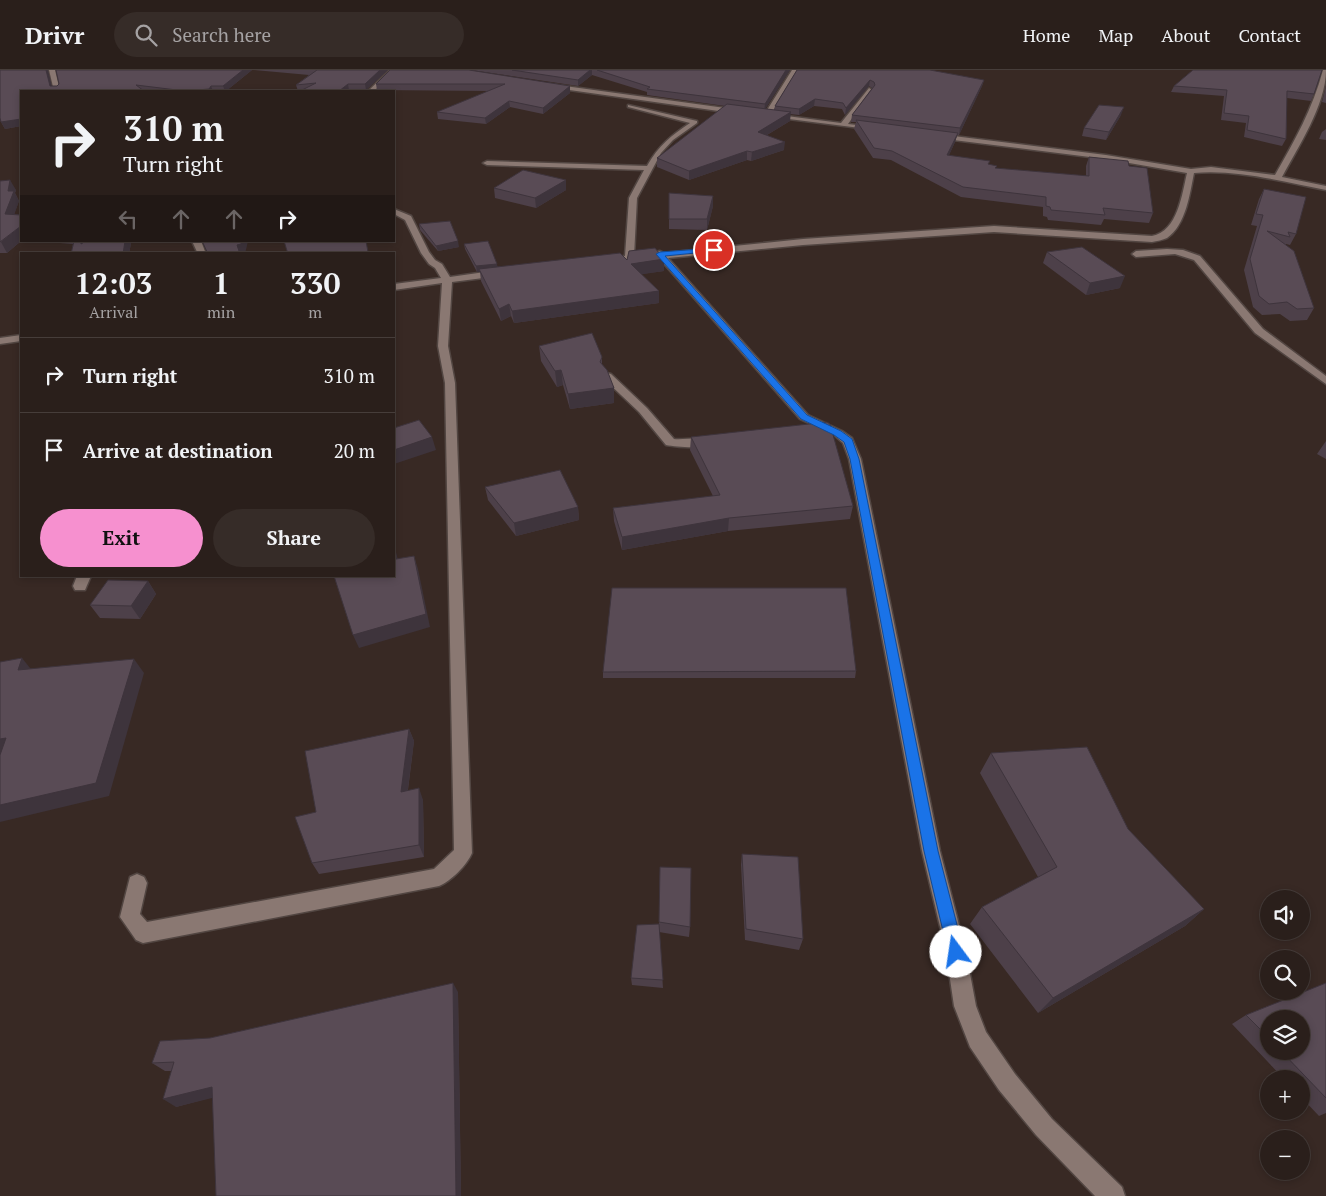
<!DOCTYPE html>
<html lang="en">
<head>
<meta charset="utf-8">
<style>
	:root { --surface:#2a1f1b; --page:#362c28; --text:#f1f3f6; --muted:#a5a2a3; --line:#463d3a; --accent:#f690cf }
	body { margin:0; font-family:"PT Serif",serif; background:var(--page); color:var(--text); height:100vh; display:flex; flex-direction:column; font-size:19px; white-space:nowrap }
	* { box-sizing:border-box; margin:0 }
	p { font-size:16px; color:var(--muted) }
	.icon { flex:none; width:28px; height:28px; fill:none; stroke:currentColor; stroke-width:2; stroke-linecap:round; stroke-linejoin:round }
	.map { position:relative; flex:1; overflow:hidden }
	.sheet { position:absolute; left:20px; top:182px; width:375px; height:325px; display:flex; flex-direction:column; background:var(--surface); border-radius:0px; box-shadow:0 2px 8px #0003,0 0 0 1px var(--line) }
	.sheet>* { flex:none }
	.top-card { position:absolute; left:20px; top:20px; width:375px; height:152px; border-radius:0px; box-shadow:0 2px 8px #0003,0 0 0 1px var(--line); background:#2a1f1b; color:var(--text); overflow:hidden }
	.fabs { position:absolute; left:1260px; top:820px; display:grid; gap:10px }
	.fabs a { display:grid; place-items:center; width:50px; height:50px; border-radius:50%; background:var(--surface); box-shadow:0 2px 8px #0003,0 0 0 1px var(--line); font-size:25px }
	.pin { position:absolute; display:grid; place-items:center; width:42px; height:42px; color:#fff; margin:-21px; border:2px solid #fff; border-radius:50%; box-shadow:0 1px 5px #0007 }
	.me { position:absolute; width:55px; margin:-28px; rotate:346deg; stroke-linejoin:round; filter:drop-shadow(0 0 4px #0008) }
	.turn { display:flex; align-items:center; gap:18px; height:105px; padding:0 20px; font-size:22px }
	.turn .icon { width:65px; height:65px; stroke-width:2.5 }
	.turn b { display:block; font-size:35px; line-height:42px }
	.lanes { display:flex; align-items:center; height:48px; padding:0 20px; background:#0003; justify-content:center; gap:25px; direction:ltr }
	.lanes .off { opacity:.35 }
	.eta { display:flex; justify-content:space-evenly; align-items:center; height:85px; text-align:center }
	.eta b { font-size:30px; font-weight:700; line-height:35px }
	.cta { display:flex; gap:10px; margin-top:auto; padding:10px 20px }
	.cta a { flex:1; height:58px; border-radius:30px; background:var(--accent); color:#111; font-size:20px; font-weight:700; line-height:58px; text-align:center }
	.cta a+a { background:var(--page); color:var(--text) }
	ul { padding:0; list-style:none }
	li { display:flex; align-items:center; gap:15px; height:75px; padding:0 20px; border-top:1px solid var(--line) }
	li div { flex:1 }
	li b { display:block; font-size:19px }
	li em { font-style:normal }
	header { display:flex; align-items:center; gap:30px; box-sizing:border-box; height:70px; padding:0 25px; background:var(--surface); border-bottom:1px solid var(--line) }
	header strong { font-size:24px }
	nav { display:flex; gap:28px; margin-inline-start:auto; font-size:18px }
	.search { width:350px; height:45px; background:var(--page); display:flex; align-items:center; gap:12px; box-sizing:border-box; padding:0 18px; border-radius:28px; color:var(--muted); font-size:19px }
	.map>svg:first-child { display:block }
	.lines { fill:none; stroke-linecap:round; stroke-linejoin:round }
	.minor-casing { stroke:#524642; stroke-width:3 }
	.minor { fill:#8a7872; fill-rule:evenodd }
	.wall { fill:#4d4049; fill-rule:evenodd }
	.shaded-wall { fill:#3e343c }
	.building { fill:#594b55; stroke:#3e343c }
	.route { fill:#1a73e8; stroke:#114b97 }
</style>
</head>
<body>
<header>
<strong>Drivr</strong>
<div class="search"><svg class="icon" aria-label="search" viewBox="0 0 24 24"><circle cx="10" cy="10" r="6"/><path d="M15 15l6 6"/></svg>Search here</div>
<nav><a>Home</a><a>Map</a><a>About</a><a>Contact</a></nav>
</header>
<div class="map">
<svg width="1326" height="1126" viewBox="0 0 1326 1126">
	<rect width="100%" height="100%" fill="#382924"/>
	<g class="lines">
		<g class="minor-casing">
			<g id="minor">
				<polygon points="49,0 55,0 60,21 54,21"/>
				<polygon points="390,0 396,0 374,21 368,21"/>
				<polygon points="792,0 798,0 771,44 841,53 869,18 872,20 848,54 874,57 876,58 876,60 765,46 764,45"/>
				<path d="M1323,0H1326C1326,35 1298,77 1282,107L1326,116V120C1285,112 1236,99 1194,103C1190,123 1186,155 1167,168C1163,170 1157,171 1152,172L994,162L803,175L668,188L808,345L842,361L852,368L861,389L940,781L966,882L976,936L986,962L1015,1004L1052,1049L1122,1117L1125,1126H1095L1036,1065L999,1020L970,977L954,936L946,882L922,781L849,389L843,373L834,365L800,349L659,188L601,193V189L625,186L629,128L644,100L487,95L483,93L487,91L647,96C658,76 672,65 690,53L628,37V35L697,51V53L673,70L661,83L637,128L634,186L660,181L664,183L803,169L994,156L1152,166C1178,161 1182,124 1187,103L1106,89L937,68L934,66L937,64L1106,85L1191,99L1211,97L1275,105C1294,72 1313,38 1323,0Z"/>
				<polygon points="550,14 740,40 743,42 740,44 548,17"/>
				<path d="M394,139L411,146L429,182L435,190L442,194L450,207L499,200L504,203L499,206L452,212L448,276L455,313L472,783C467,795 451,811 439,816L143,873L136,870L120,847L130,807L137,804L144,807L147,813L140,844L147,852L434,799L454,780L445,313L438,276L442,213L394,220V214L441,208L435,198L429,194L421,183L405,150L394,144Z"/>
				<polygon points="192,171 201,171 206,184 198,184"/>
				<polygon points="1167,179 1183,180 1200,186 1263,259 1326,306 1326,314 1255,263 1194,190 1175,184 1136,187 1132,184 1136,181"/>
				<polygon points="21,265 21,271 0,274 0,268"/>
				<path d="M607,303L611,304L647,338L674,369C684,370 710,366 716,372C707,380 678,377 666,375L639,342L603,308L602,306L603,304Z"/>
				<polygon points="77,506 91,506 85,520 75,520 73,516"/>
			</g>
		</g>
		<use href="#minor" class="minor"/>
	</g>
	<g class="wall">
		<polygon points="0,0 48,0 51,16 57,16 252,0 226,21 21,21 21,56 5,59 1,52"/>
		<polygon points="254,0 388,0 366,20 349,20 348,21 298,21 296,15 309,5"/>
		<polygon points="390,0 570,16 570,23 543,44 510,37 486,54 438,49 437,42 490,21 377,20 376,14"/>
		<polygon points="471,0 790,0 765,39 774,40 775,36 797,0 984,10 982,16 959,65 957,65 955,72 949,85 989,95 996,98 1086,106 1086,96 1089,87 1129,96 1153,143 1149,153 1104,149 1101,155 1048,150 1047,147 1043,146 1043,137 961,127 891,90 873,88 854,59 856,52 851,52 852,45 872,18 869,16 845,45 842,39 814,36 799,45 790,44 790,51 767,65 784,80 751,91 747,90 689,110 657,97 657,88 725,36 647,25 647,22 592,5 578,16"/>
		<polygon points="1193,0 1314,24 1311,31 1287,28 1286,69 1282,76 1244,67 1246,53 1221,50 1224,26 1171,22 1174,16"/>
		<polygon points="1326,16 1326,33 1322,32"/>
		<polygon points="1121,45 1106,70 1082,66 1084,58"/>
		<polygon points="1326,59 1326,70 1319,69 1322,62"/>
		<polygon points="566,110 566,120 536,138 495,128 494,118"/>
		<polygon points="0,111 16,120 15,123 19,131 14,144 21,145 21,171 7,183 0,183"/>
		<polygon points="1264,119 1296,164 1290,175 1286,174 1286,175 1314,238 1307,250 1290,251 1280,244 1262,245 1253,237 1244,200 1257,156 1251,155 1259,129"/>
		<polygon points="669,123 713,126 713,136 707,160 669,159"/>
		<polygon points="419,154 459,177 438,181 420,160"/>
		<polygon points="34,171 133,171 131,173 129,184 71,184 73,174"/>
		<polygon points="464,174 498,197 627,190 664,201 641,204 659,233 514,253 511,246 501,251 481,211 480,202 477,202 465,179"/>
		<polygon points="1047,182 1120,218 1086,225 1043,193"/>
		<polygon points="539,276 602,287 602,295 614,318 614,333 570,339 563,315 557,317 541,291"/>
		<polygon points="691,367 853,436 850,449 728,461 622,480 614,451 613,438 713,426 690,380"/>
		<polygon points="1326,371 1326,389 1317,384"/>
		<polygon points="485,417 578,437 579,450 516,466 488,430"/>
		<polygon points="148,511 156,524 140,549 100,548 90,535"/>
		<polygon points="856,601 855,608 603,608 603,602"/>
		<polygon points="409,659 414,671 408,720 423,730 424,787 319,804 312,793 316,742"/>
		<polygon points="991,683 1204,839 1185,856 1038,943 970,854 982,837 1038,807 980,703"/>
		<polygon points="742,784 803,869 799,880 745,870 741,795"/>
		<polygon points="660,797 690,857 689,867 659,862 663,918 632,915 631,908 659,854"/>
		<path d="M1326,913V1043L1319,1046L1301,1027V1009H1284L1232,954L1246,945ZM1269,949L1301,981H1269Z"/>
		<polygon points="458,922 461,1126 216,1126 213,1027 176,1037 171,1001 165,1001 152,993 210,968"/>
	</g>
	<g class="shaded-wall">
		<polygon points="46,0 48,0 53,21 50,16"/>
		<polygon points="243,0 252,0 226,21 225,21 223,16"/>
		<polygon points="380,0 388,0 366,20 365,14"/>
		<polygon points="590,0 592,0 592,5 578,16 578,10"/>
		<polygon points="786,0 790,0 764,41 765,34"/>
		<polygon points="870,10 869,16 845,45 846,38"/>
		<polygon points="984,10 982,16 959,65 960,58"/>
		<polygon points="348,14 349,20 348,21 339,21"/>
		<polygon points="211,16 213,21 210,21 209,19"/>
		<polygon points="570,16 570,23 543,44 543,38"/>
		<polygon points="815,29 814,36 799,45 799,39"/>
		<polygon points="509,31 510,37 486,54 485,48"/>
		<polygon points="1124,37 1121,45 1106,70 1109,62"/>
		<polygon points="791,42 790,51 758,70 758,62"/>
		<polygon points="21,49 21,56 5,59 1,52"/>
		<polygon points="958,63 955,72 945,94 947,85"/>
		<polygon points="785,72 784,80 751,91 752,82"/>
		<polygon points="747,81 747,90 689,110 689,101"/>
		<polygon points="10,110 16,120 15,123 19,131 11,154 5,144 8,121"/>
		<polygon points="566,110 566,120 536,138 535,128"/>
		<polygon points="713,126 713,136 707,160 707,149"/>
		<polygon points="21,156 21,171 7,183 1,172"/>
		<polygon points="125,171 133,171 131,173 129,184 123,184"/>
		<polygon points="242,171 248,171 245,184 240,184 237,175"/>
		<polygon points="458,171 459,177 438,181 436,176"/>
		<polygon points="368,182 369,184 353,184"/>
		<polygon points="664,189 664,201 631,206 631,194"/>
		<polygon points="497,194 498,199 479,199 480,202 477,202 476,196"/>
		<polygon points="1125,206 1120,218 1086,225 1090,213"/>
		<polygon points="659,221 659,233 514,253 512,241"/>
		<polygon points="509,234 511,246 501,251 499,239"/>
		<polygon points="561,300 563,315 557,317 555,301"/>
		<polygon points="614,318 614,333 570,339 568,324"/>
		<polygon points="432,367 436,380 394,394 394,380"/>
		<polygon points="578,437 579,450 516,466 514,453"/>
		<polygon points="729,448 728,461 622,480 622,467"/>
		<polygon points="394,474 401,502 396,489 394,478"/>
		<polygon points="414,486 418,499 430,557 359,578 353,565"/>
		<polygon points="148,511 156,524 140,549 131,536"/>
		<polygon points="22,588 34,603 18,600"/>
		<polygon points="134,589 144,603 109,726 0,752 0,735"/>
		<polygon points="409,659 414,671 406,734 401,722"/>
		<polygon points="6,668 0,686 0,669"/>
		<polygon points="419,718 423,730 424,787 419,775"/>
		<polygon points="1204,839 1185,856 1038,943 1053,928"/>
		<polygon points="453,913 458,922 461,1126 456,1126"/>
		<polygon points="212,1017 224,1025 176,1037 163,1029"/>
	</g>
	<g class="building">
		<polygon points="0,0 46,0 50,16 57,16 59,14 56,0 243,0 223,16 211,16 209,19 185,21 136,15 144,21 21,21 21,49 1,52 0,48"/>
		<polygon points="317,0 380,0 365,14 348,14 339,21 300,21 316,13 296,15"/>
		<polygon points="390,0 469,0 570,16 543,38 509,31 485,48 437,42 505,14 376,14"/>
		<polygon points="512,0 590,0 578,10"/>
		<polygon points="597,0 786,0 765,34 647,19 650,17"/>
		<polygon points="797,0 930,0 984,10 960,58 852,45 875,15 874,12 870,10 846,38 843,33 815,29 799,39 775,36"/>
		<polygon points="1193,0 1322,0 1314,24 1287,21 1286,69 1247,60 1249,46 1224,43 1227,20 1174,16"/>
		<polygon points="727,34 791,42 758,62 785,72 752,82 747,81 689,101 657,88"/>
		<polygon points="1099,35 1124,37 1109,62 1084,58"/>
		<polygon points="856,50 958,63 947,85 990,91 988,94 997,96 995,98 1089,106 1089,87 1128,91 1129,96 1147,98 1153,143 1103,138 1105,145 1051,140 1050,137 1046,136 1046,127 963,117 892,81 874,78"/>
		<polygon points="523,100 566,110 535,128 494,118"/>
		<polygon points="10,110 8,121 14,121 5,144 21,145 21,156 0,172 0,111"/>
		<polygon points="1264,119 1306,127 1296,164 1288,162 1290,167 1267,161 1294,181 1314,238 1297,239 1287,232 1269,234 1259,226 1250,189 1263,145 1256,144"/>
		<polygon points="669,123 713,126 707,149 669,149"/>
		<polygon points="450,151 458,171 436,176 419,154"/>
		<polygon points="74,171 81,171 81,174 86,171 125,171 123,184 71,184"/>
		<polygon points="202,171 242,171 241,174 237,175 240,184 208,184"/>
		<polygon points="284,171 366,171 368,182 353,184 288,184"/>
		<polygon points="488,171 497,194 476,196 464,174"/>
		<polygon points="1082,177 1125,206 1090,213 1047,182"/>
		<polygon points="655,178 664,189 631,194 659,221 512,241 509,234 499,239 479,199 620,183 627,190 629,181"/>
		<polygon points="592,263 602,287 600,292 607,300 614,318 568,324 561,300 555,301 539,276"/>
		<polygon points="419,350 432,367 394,380 394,358"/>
		<polygon points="827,352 830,354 853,436 729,448 622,467 613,438 720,425 691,367"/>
		<polygon points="560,400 578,437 514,453 485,417"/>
		<polygon points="394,478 396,489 414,486 426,544 353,565 334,506 394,506"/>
		<polygon points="108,510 148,511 131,536 90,535"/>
		<polygon points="612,518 846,518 856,601 603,602"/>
		<polygon points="22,588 18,600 134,589 96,713 0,735 0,685 6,668 0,669 0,592"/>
		<polygon points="409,659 401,722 419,718 419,775 312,793 295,747 316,742 305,681"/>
		<polygon points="1087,677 1128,759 1204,839 1053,928 982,837 1057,797 991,683"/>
		<polygon points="742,784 798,787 803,869 746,859"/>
		<polygon points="660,797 691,798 690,857 659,852"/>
		<polygon points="659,854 663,910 631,908 637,855"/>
		<polygon points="453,913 456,1126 216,1126 212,1017 163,1029 174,992 152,993 160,971 210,968"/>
		<polygon points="1326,913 1326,1028 1281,981 1301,981 1301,949 1269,949 1269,968 1246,945"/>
	</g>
	<polygon class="route" points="714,178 717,180 716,181 665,186 807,345 841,361 852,369 859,389 938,781 964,882 961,887 956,889 950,887 948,882 924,781 850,389 844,372 834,365 801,349 656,184 660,182"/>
</svg>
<div class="fabs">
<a><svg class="icon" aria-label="sound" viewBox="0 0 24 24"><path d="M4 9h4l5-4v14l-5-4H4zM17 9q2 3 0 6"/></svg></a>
<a><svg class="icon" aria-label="search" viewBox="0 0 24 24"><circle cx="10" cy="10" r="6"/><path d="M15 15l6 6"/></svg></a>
<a><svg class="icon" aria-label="layers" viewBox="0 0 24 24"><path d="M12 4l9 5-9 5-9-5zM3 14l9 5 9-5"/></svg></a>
<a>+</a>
<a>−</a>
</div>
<div class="pin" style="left:714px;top:180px;background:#d93025"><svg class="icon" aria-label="arrive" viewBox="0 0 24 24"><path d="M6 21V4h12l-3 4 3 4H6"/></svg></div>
<svg class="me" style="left:956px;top:882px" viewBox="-20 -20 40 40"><circle r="19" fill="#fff"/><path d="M0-13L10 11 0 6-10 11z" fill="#1a73e8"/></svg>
<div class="top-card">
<div class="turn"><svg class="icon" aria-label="right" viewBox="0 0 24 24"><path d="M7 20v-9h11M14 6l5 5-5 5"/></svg><div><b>310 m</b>Turn right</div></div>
<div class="lanes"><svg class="icon off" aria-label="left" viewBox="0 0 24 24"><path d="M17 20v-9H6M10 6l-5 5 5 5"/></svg><svg class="icon off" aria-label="ahead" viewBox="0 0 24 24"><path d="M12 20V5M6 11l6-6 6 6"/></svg><svg class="icon off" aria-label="ahead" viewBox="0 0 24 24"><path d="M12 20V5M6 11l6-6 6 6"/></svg><svg class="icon" aria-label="right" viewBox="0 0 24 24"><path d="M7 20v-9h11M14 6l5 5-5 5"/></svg></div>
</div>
<section class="sheet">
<div class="eta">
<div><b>12:03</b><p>Arrival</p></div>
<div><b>1</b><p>min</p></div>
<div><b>330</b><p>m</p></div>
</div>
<ul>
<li><svg class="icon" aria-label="right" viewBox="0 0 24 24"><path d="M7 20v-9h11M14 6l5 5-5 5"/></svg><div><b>Turn right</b></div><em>310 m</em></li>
<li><svg class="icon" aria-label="arrive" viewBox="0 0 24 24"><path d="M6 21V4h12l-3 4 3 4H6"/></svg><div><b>Arrive at destination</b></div><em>20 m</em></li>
</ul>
<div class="cta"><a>Exit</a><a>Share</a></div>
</section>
</div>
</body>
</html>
